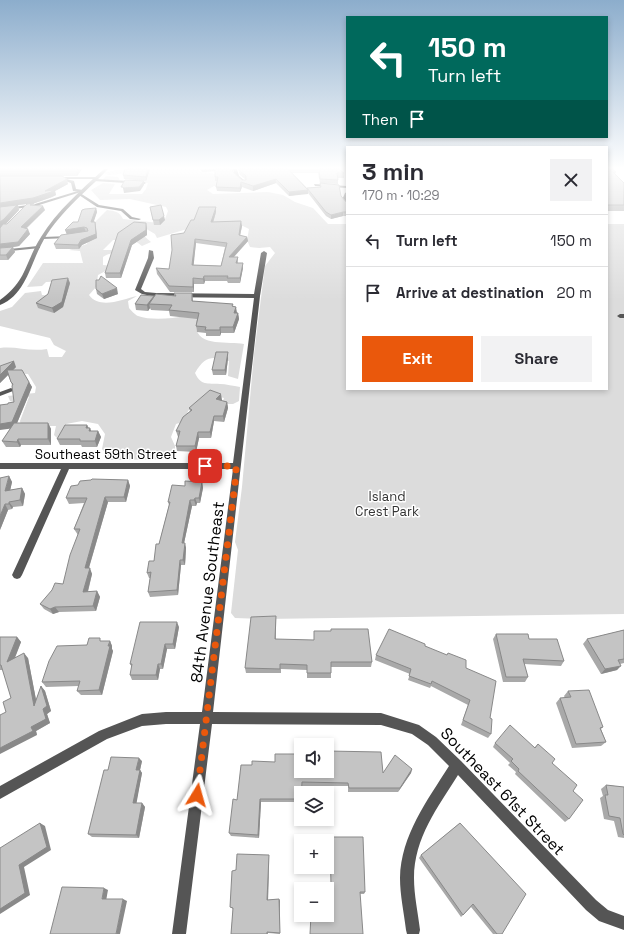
<!DOCTYPE html>
<html lang="en">
<head>
<meta charset="utf-8">
<style>
	:root { --surface:#fff; --page:#f2f2f3; --text:#2b2b33; --muted:#7c7c81; --line:#e1e1e2; --accent:#ea580c }
	body { margin:0; font-family:"Space Grotesk",sans-serif; background:var(--page); color:var(--text); height:100vh; display:flex; flex-direction:column; font-size:15px; white-space:nowrap }
	* { box-sizing:border-box; margin:0 }
	p { font-size:13px; color:var(--muted) }
	.icon { flex:none; width:22px; height:22px; fill:none; stroke:currentColor; stroke-width:2; stroke-linecap:round; stroke-linejoin:round }
	.map { position:relative; flex:1; overflow:hidden }
	.drawer { position:absolute; left:346px; top:146px; width:262px; height:244px; display:flex; flex-direction:column; background:var(--surface); border-radius:0px; box-shadow:0 2px 6px #0003 }
	.drawer>* { flex:none }
	.guide { position:absolute; left:346px; top:16px; width:262px; height:122px; border-radius:0px; box-shadow:0 2px 6px #0003; background:#00695c; color:#fff; overflow:hidden }
	.tools { position:absolute; left:294px; top:738px; display:grid; gap:8px }
	.tools a { display:grid; place-items:center; width:40px; height:40px; border-radius:0px; background:var(--surface); box-shadow:0 2px 6px #0003; font-size:20px }
	.pin { position:absolute; display:grid; place-items:center; width:34px; height:34px; color:#fff; margin:-17px; border-radius:8px; box-shadow:0 2px 6px #0006 }
	.me { position:absolute; width:44px; margin:-22px; rotate:8deg; stroke-linejoin:round; filter:drop-shadow(0 0 3px #0008) }
	.turn { display:flex; align-items:center; gap:14px; height:84px; padding:0 16px; font-size:18px }
	.turn .icon { width:52px; height:52px; stroke-width:2.5 }
	.turn b { display:block; font-size:28px; line-height:34px }
	.then { display:flex; align-items:center; height:38px; padding:0 16px; background:#0003; gap:8px; font-size:15px }
	.round { display:grid; place-items:center; flex:none; width:42px; height:42px; border-radius:0px; background:var(--page) }
	.overview { display:flex; align-items:center; justify-content:space-between; height:68px; padding:0 16px }
	h1 { font-size:24px; font-weight:700; line-height:30px }
	.primary-button { display:flex; gap:8px; margin-top:auto; padding:8px 16px }
	.primary-button a { flex:1; height:46px; border-radius:0px; background:var(--accent); color:#fff; font-size:16px; font-weight:700; line-height:46px; text-align:center }
	.primary-button a+a { background:var(--page); color:var(--text) }
	ul { padding:0; list-style:none }
	li { display:flex; align-items:center; gap:12px; height:52px; padding:0 16px; border-top:1px solid var(--line) }
	li div { flex:1 }
	li b { display:block; font-size:15px }
	li em { font-style:normal }
	.map>svg:first-child { display:block }
	.green { fill:#dcdcdc }
	.lines { fill:none; stroke-linecap:round; stroke-linejoin:round }
	.service { fill:#555; fill-rule:evenodd }
	.minor { fill:#555; fill-rule:evenodd }
	.tertiary { fill:#555; fill-rule:evenodd }
	.wall { fill:#a9a9a9; fill-rule:evenodd }
	.shaded-wall { fill:#898989 }
	.building { fill:#c4c4c4; stroke:#898989; fill-rule:evenodd }
	.route { stroke:#ea580c; stroke-width:7; stroke-dasharray:0 12.6 }
	.labels { text-anchor:middle; stroke-width:3; stroke-linejoin:round; paint-order:stroke }
	.street-label { font-size:13px; fill:#000; stroke:#fff }
	.park-label { font-size:13px; fill:#333; stroke:#fff }
	.near-street-label { font-size:16px; fill:#000; stroke:#fff }
</style>
</head>
<body>
<div class="map">
<svg width="624" height="934" viewBox="0 0 624 934">
	<rect width="100%" height="100%" fill="#fff"/>
	<path class="green" d="M139,169H199L200,172L212,173L229,185L214,186L207,190L213,194L268,192L283,195L295,202L313,208L328,224H347V389H607V224H624V614L264,619L235,618L231,613L238,550L235,542L242,487L254,354L265,266L275,253L270,247L259,248L250,247L247,240L249,229L243,226L187,229L157,238L155,234L143,227L144,236L151,242L142,246L134,240H113L103,250H111L119,248C115,254 108,253 103,257V265L115,266L98,275L96,287L89,295C100,310 123,299 137,296L128,301L129,308C131,310 135,315 138,316C158,323 193,315 213,311L208,328L196,327C198,347 229,341 244,344L238,379L228,376L229,361C212,356 205,356 195,373C201,386 207,383 220,384C226,384 233,386 240,387L239,401L233,404H222L224,398L209,394L188,411L186,421L176,424L171,437L175,446V459L111,460L102,449L105,434L98,424L82,421L66,424L58,439L54,435L56,426H21L20,421L29,397H23L14,402L10,401L8,396L35,393L36,387L28,374L13,373L4,366L0,365V348C17,346 29,352 47,349L49,357H62L66,351L54,345L50,338L0,326V311L12,307L25,293L41,291L42,295L53,296L65,294L69,287V281L46,282L42,286L27,287L43,263H83L80,251L69,250L87,244L90,235L86,231L107,210C115,211 120,212 123,219L159,223L165,219L168,211L166,207L130,199L100,200L91,190L103,183L115,184L109,194H142L146,189L148,183L106,182L103,179L106,176L118,177L120,181H129L140,178L129,173L109,175L104,173L116,170Z"/>
	<g class="lines">
		<g class="service">
			<polygon points="56,177 97,177 99,178 96,179 144,182 146,183 144,184 94,181 92,180 94,179 66,179 74,181 76,189 83,190 84,191 82,192 73,191 71,183 65,181 66,179 57,179"/>
			<polygon points="80,193 99,205 123,209 132,217 141,219 139,220 130,219 121,211 97,207 79,195 78,194"/>
			<polygon points="69,236 71,237 70,238 43,239 41,238 43,237"/>
			<polygon points="38,246 40,247 40,248 0,252 0,250"/>
			<polygon points="624,314 624,318 620,318 617,316 620,314"/>
			<polygon points="11,388 14,390 13,391 0,396 0,392"/>
		</g>
		<g class="minor">
			<polygon points="233,169 237,169 239,176 245,181 245,183 243,183 235,176"/>
			<polygon points="314,184 347,186 347,188 315,186"/>
			<polygon points="81,190 84,191 36,206 0,211 0,209 35,204"/>
			<polygon points="347,192 347,206 342,200 345,193"/>
			<path d="M149,250L153,251L154,258L141,289L145,292L156,293L254,294L261,253L264,251L267,253L260,296L213,712L381,713L419,725L436,737L461,761L596,900L608,910L624,916V930L599,921L586,910L458,775C438,807 414,838 414,878C414,895 418,913 420,930L419,934H407L406,930C404,913 400,895 400,878C401,835 427,801 449,766L428,745L412,734L381,725L212,724L186,934H172L200,724H166L142,726L107,739L0,799V786L99,731L142,714L166,712H202L233,469H69L22,575L20,578L17,579L14,578L12,575L61,469H0V463H233L254,298L156,297L142,294L135,290L148,258Z"/>
		</g>
		<path class="tertiary" d="M104,169H108C84,194 57,214 41,245C30,266 25,295 0,305V300C27,281 25,262 41,237C57,211 81,190 104,169Z"/>
	</g>
	<g class="wall">
		<polygon points="0,169 82,169 77,176 11,176 68,184 55,191 56,195 52,197 35,203 18,205 19,210 5,224 7,224 34,203 35,205 45,210 26,229 30,234 19,246 13,247 15,252 8,260 0,260"/>
		<polygon points="125,169 150,169 146,181 124,179 123,175"/>
		<polygon points="200,169 232,169 233,172 242,180 246,180 240,175 238,169 339,169 344,173 344,178 338,178 338,184 320,183 318,173 292,173 307,188 320,187 320,183 341,196 347,203 347,216 343,216 331,219 326,216 308,193 289,196 276,183 253,191 242,187 240,192 217,191 216,187 217,181 215,181 215,171 202,172"/>
		<polygon points="607,169 616,172 615,174 624,183 624,211 607,211"/>
		<polygon points="150,207 165,220 160,225 154,225"/>
		<polygon points="96,208 97,212 93,222 95,222 96,227 97,238 82,245 79,249 56,249 54,244 67,234 78,222"/>
		<path d="M216,212L213,222L242,226L240,236L247,237L248,241L234,257H238V263H243V268L240,283H228L227,281H205L204,284H194V292H170L157,274L156,268L169,269L184,233L194,220ZM196,243L225,247L221,266L193,265Z"/>
		<polygon points="147,228 147,235 132,245 121,278 106,278 105,273"/>
		<polygon points="70,283 63,307 54,313 38,308 36,303"/>
		<polygon points="96,289 118,294 104,299 97,294"/>
		<polygon points="174,293 192,293 193,301 233,306 237,313 238,313 239,319 234,333 221,333 220,336 206,336 206,333 197,332 196,326 197,319 170,316 169,311 151,310 150,308 148,311 136,310 135,304 154,296 174,296"/>
		<polygon points="228,358 226,375 213,375 212,370"/>
		<polygon points="0,366 16,367 13,370 29,382 32,387 17,423 48,423 51,429 51,445 21,445 20,447 6,447 2,441 11,428 8,404 14,402 12,385 8,375 0,383"/>
		<polygon points="221,400 227,402 228,408 224,422 214,421 211,438 199,438 196,452 177,451 176,446 179,437 178,437 176,431 190,411 189,408 222,400"/>
		<polygon points="87,425 89,428 90,428 91,431 98,431 101,437 97,447 82,447 81,445 60,445 57,439"/>
		<polygon points="9,476 12,482 10,490 22,488 25,494 23,506 13,507 12,509 8,510 0,530"/>
		<polygon points="128,480 130,486 126,502 108,502 89,568 92,574 88,592 97,591 100,597 96,611 59,612 53,614 44,609 40,604 63,584 78,535 74,529 84,503 69,504 66,498 78,485"/>
		<polygon points="202,482 203,488 200,503 197,503 196,506 192,506 184,543 186,548 185,565 181,565 178,595 150,597 148,592 150,578 149,578 147,573 154,561 159,544 169,505 168,502 185,486"/>
		<polygon points="276,616 276,639 372,662 371,667 331,667 331,678 307,678 307,670 281,669 281,673 246,673 245,668"/>
		<polygon points="179,627 175,649 167,649 163,669 160,669 158,680 132,680 130,675 132,667 130,664"/>
		<polygon points="624,630 624,663 620,664 617,670 601,674 583,644 587,639"/>
		<polygon points="496,634 529,639 564,661 561,666 524,664 528,677 525,682 503,682 493,639"/>
		<polygon points="0,637 17,637 21,642 15,658 28,658 36,700 41,686 45,691 51,711 47,714 50,723 36,731 37,735 6,712 11,698 3,670 0,670"/>
		<polygon points="102,641 110,641 112,646 112,649 113,651 102,695 81,695 77,691 79,686 46,687 42,682 87,645"/>
		<polygon points="425,646 466,668 490,718 491,734 488,738 461,725 468,705 431,686 430,688 408,680 410,674 375,660 376,655"/>
		<polygon points="568,691 603,727 601,729 606,742 601,746 572,748 556,703 560,698 565,698 564,696"/>
		<polygon points="495,743 535,747 538,744 573,791 569,819 565,822 515,774 516,772 508,765 510,763 493,747"/>
		<polygon points="142,761 140,770 142,773 136,803 142,803 145,807 139,838 92,837 88,834 108,770"/>
		<polygon points="275,762 383,773 412,769 411,773 398,792 348,792 348,786 302,786 301,793 301,802 261,802 259,838 231,836 229,833 237,800 252,765"/>
		<polygon points="606,785 624,787 624,838 618,837 614,821 604,819 600,798 603,796 601,789"/>
		<polygon points="460,823 502,934 493,934 471,907 461,917 419,858 421,855"/>
		<polygon points="330,837 365,892 364,894 361,894 331,885"/>
		<polygon points="269,857 268,900 279,899 280,901 280,934 268,933 268,934 231,934 233,909 230,907 236,870"/>
	</g>
	<g class="shaded-wall">
		<polygon points="77,169 82,169 77,176 76,171"/>
		<polygon points="148,169 150,169 146,181 146,177"/>
		<polygon points="202,169 215,169 215,171 202,172"/>
		<polygon points="67,179 68,184 55,191 56,195 52,197 35,203 18,205 19,210 6,224 0,228 0,203 45,191"/>
		<polygon points="276,179 276,183 253,191 253,186"/>
		<polygon points="144,181 144,185 140,191 124,193 123,188"/>
		<polygon points="241,182 242,187 240,192 240,188"/>
		<polygon points="308,190 308,194 289,196 289,192"/>
		<polygon points="43,206 45,210 23,231 21,227"/>
		<polygon points="216,207 216,212 212,226 211,222"/>
		<polygon points="96,208 97,212 92,227 91,222"/>
		<polygon points="343,212 343,216 331,219 331,215"/>
		<polygon points="164,216 165,220 160,225 159,220"/>
		<polygon points="241,221 242,226 239,240 239,235"/>
		<polygon points="95,222 97,238 82,245 79,249 78,245"/>
		<polygon points="146,223 147,228 147,235 132,245 121,278 120,273 131,240"/>
		<polygon points="84,227 86,232 67,235 65,230"/>
		<polygon points="28,229 30,234 19,246 13,247 15,252 8,260 6,255 0,249 0,244"/>
		<polygon points="247,237 248,241 229,262 229,257"/>
		<polygon points="195,239 196,243 193,271 192,265"/>
		<polygon points="243,263 243,268 240,283 240,278"/>
		<polygon points="204,276 205,281 204,284 203,279"/>
		<polygon points="68,278 70,283 63,307 54,313 52,308"/>
		<polygon points="193,278 194,284 194,292 193,287"/>
		<polygon points="117,288 118,294 104,299 102,294"/>
		<polygon points="154,296 155,301 149,304 150,308 148,311 147,305"/>
		<polygon points="236,307 237,313 234,313"/>
		<polygon points="238,313 239,319 234,333 233,327"/>
		<polygon points="220,327 221,333 220,336"/>
		<polygon points="228,352 228,358 226,375 225,370"/>
		<polygon points="14,361 16,367 0,383 0,375"/>
		<polygon points="29,382 32,387 15,428 0,430 0,424"/>
		<polygon points="221,394 222,400 217,404 216,399"/>
		<polygon points="227,402 228,408 224,422 223,416"/>
		<polygon points="214,416 214,421 211,438 210,432"/>
		<polygon points="48,423 51,429 51,445 48,439"/>
		<polygon points="87,425 89,430 90,428 92,434 86,428"/>
		<polygon points="98,431 101,437 97,447 95,441"/>
		<polygon points="198,432 199,438 196,452 195,446"/>
		<polygon points="18,439 21,445 20,447 17,442"/>
		<polygon points="9,476 12,482 9,496 5,491"/>
		<polygon points="128,480 130,486 126,502 124,497"/>
		<polygon points="202,482 203,488 200,503 199,498"/>
		<polygon points="22,488 25,494 23,506 20,500"/>
		<polygon points="105,497 108,502 87,574 85,568"/>
		<polygon points="195,498 197,503 196,506 194,500"/>
		<polygon points="190,500 192,506 183,548 182,543"/>
		<polygon points="9,502 13,507 12,509 9,504"/>
		<polygon points="5,504 8,510 0,530 0,516"/>
		<polygon points="185,543 186,548 185,565 183,560"/>
		<polygon points="180,560 181,565 178,595 177,590"/>
		<polygon points="90,568 92,574 86,598 83,592"/>
		<polygon points="97,591 100,597 96,611 93,606"/>
		<polygon points="55,607 59,612 53,614 50,609"/>
		<polygon points="177,622 179,627 175,649 173,644"/>
		<polygon points="17,637 21,642 11,667 7,662"/>
		<polygon points="110,641 112,646 112,649 113,651 102,695 99,690"/>
		<polygon points="165,644 167,649 163,669 161,664"/>
		<polygon points="24,653 28,658 38,710 34,706"/>
		<polygon points="158,664 160,669 158,680 156,675"/>
		<polygon points="621,666 617,670 601,674 605,669"/>
		<polygon points="41,686 45,691 51,711 47,714 50,723 36,731 37,735 0,754 0,748 31,727 43,709"/>
		<polygon points="139,758 142,761 140,770 142,773 136,806 133,803 136,770"/>
		<polygon points="412,769 411,773 398,792 400,788"/>
		<polygon points="260,799 261,802 259,838 258,835"/>
		<polygon points="142,803 145,807 139,838 136,835"/>
		<polygon points="40,823 45,826 51,850 24,867 30,895 0,914 0,909 19,865"/>
		<polygon points="269,855 269,857 268,902 267,900"/>
		<polygon points="104,888 108,890 106,901 102,899"/>
		<polygon points="123,899 127,901 120,934 116,934"/>
		<polygon points="279,899 280,901 280,934 280,933"/>
	</g>
	<g class="building">
		<polygon points="0,169 77,169 76,171 0,171"/>
		<polygon points="125,169 148,169 146,177 123,175"/>
		<polygon points="215,169 232,169 233,172 242,180 246,180 246,176 240,171 239,169 288,169 308,190 289,192 276,179 253,186 241,182 240,188 216,187 218,177 215,177"/>
		<polygon points="319,169 339,169 344,173 337,173 338,180 320,179"/>
		<polygon points="607,169 612,169 616,172 613,172 624,183 624,205 607,205"/>
		<polygon points="0,176 62,176 67,179 45,191 54,190 51,192 33,198 0,203"/>
		<polygon points="125,180 144,181 139,187 123,188 123,187 121,187"/>
		<polygon points="320,183 339,185 341,196 347,203 347,212 343,212 331,215 326,212 307,188 321,187"/>
		<polygon points="34,203 30,205 43,206 21,227 28,229 18,242 0,244 0,228 3,224 7,224 27,204"/>
		<polygon points="17,205 4,219 0,222 0,207"/>
		<polygon points="161,205 164,216 159,220 153,220 150,207"/>
		<path d="M199,207H216L211,222L241,221L239,235L247,237L229,257H238L236,263H243L240,278H227L228,276H204L203,279L193,278V287L169,286L156,268L169,269L172,250L171,235L184,233L191,220H194ZM195,239L227,243L221,266L192,265Z"/>
		<polygon points="96,208 91,222 95,222 96,234 81,240 78,245 54,244 61,235 88,231 87,228 84,227 65,230 73,222 78,222 82,210 85,209"/>
		<polygon points="134,222 146,223 146,230 131,240 120,273 105,273 118,233"/>
		<polygon points="13,247 6,255 0,255 0,248"/>
		<polygon points="101,276 117,288 102,294 96,289 96,280 99,280"/>
		<polygon points="68,278 62,302 52,308 36,303 48,294 52,280"/>
		<polygon points="174,293 192,293 192,301 233,304 232,306 236,307 234,313 238,313 233,327 220,327 220,330 205,330 206,327 196,326 199,313 169,310 172,305 149,304 156,294 176,296"/>
		<polygon points="141,295 154,296 147,305 135,304"/>
		<polygon points="216,352 228,352 225,370 212,370"/>
		<polygon points="14,361 0,375 0,366"/>
		<polygon points="7,370 22,370 29,382 12,422 0,424 0,405 8,404 8,403 14,402 12,386 13,384 11,382"/>
		<polygon points="210,390 221,394 216,399 227,402 223,416 214,416 210,432 198,432 195,446 176,446 180,431 176,431 183,417 192,410 189,408"/>
		<polygon points="14,423 48,423 48,439 18,439 17,442 2,441"/>
		<polygon points="65,425 87,425 86,428 90,428 89,431 98,431 95,441 80,441 80,439 57,439"/>
		<polygon points="9,476 5,491 22,488 20,500 9,502 9,504 5,504 0,516 0,478"/>
		<polygon points="92,479 128,480 124,497 105,497 85,568 90,568 83,592 97,591 93,606 55,607 50,609 40,604 52,590 55,583 63,584 70,555 80,529 74,529 87,498 66,498 71,486 78,485 80,481 91,480"/>
		<polygon points="185,481 202,482 199,498 195,498 194,500 190,500 182,543 185,543 183,560 180,560 177,590 148,592 151,572 147,573 149,561 154,561 156,544 159,544 170,502 168,502 172,485 185,486"/>
		<polygon points="276,616 275,639 314,640 314,631 331,631 331,629 368,629 372,662 331,662 331,673 307,673 307,665 280,664 280,669 245,668 251,617"/>
		<polygon points="140,622 177,622 173,644 165,644 161,664 158,664 156,675 130,675 132,664 130,664"/>
		<polygon points="389,629 425,644 425,646 447,655 448,653 466,660 466,668 496,681 490,718 492,719 491,734 463,720 470,700 432,681 431,684 409,676 411,669 376,655"/>
		<polygon points="624,630 624,659 618,660 621,666 605,669 587,639"/>
		<polygon points="496,634 528,634 529,639 557,639 564,661 523,659 528,677 506,677"/>
		<polygon points="0,637 17,637 7,662 24,653 34,706 41,686 47,706 43,709 46,719 31,727 33,731 0,748 0,715 6,712 3,702 11,698 1,665 0,665"/>
		<polygon points="89,638 100,638 100,641 110,641 108,646 110,646 99,690 77,691 80,681 42,682 49,661 57,646 87,645"/>
		<polygon points="589,690 603,727 600,728 606,742 576,744 560,698 571,697 568,691"/>
		<polygon points="510,725 535,748 538,744 555,759 552,763 577,785 573,791 583,800 569,819 518,771 519,769 511,761 513,759 495,743"/>
		<polygon points="327,751 381,752 383,773 395,755 412,769 400,788 349,788 348,783 302,782 301,799 260,799 258,835 229,833 233,799 237,800 241,765 252,765 252,761 275,762 275,754 301,754 301,771 327,771"/>
		<polygon points="111,757 139,758 136,770 140,770 133,803 142,803 136,835 88,834 104,770 108,770"/>
		<polygon points="606,785 624,787 624,835 623,834 620,818 609,816 605,795 608,795"/>
		<polygon points="40,823 47,847 19,865 25,893 0,909 0,848"/>
		<polygon points="460,823 526,894 502,934 497,934 473,904 463,915 421,855"/>
		<polygon points="330,837 363,837 365,892 360,892 363,934 310,934 311,915 327,915 327,889 313,889 313,886 331,885"/>
		<polygon points="237,854 269,855 267,900 279,899 280,933 267,932 267,934 231,934 233,908 230,907 232,871 236,870"/>
		<polygon points="62,887 104,888 102,899 123,899 116,934 50,934"/>
	</g>
	<linearGradient id="sky" x2="0" y2="1"><stop stop-color="#8cadcc"/><stop offset="0.56" stop-color="#fff"/><stop offset="1" stop-color="#fff" stop-opacity="0"/></linearGradient>
	<rect width="624" height="300" fill="url(#sky)"/>
	<g class="lines">
		<polyline class="route" points="197,795 236,475 236,466 205,466"/>
	</g>
	<g class="labels">
		<g class="street-label">
			<text x="106" y="459">Southeast 59th Street</text>
		</g>
		<g class="park-label">
			<text x="387" y="501">Island<tspan x="387" dy="15">Crest Park</tspan></text>
		</g>
		<g class="near-street-label">
			<text transform="translate(207 592) rotate(-83)" y="6">84th Avenue Southeast</text>
			<text transform="translate(503 791) rotate(46)" y="6">Southeast 61st Street</text>
		</g>
	</g>
</svg>
<div class="tools">
<a><svg class="icon" aria-label="sound" viewBox="0 0 24 24"><path d="M4 9h4l5-4v14l-5-4H4zM17 9q2 3 0 6"/></svg></a>
<a><svg class="icon" aria-label="layers" viewBox="0 0 24 24"><path d="M12 4l9 5-9 5-9-5zM3 14l9 5 9-5"/></svg></a>
<a>+</a>
<a>−</a>
</div>
<div class="pin" style="left:205px;top:466px;background:#d93025"><svg class="icon" aria-label="arrive" viewBox="0 0 24 24"><path d="M6 21V4h12l-3 4 3 4H6"/></svg></div>
<svg class="me" style="left:197px;top:795px" viewBox="-20 -20 40 40"><path d="M0-17L14 15 0 8-14 15z" fill="#ea580c" stroke="#fff" stroke-width="4"/></svg>
<div class="guide">
<div class="turn"><svg class="icon" aria-label="left" viewBox="0 0 24 24"><path d="M17 20v-9H6M10 6l-5 5 5 5"/></svg><div><b>150 m</b>Turn left</div></div>
<div class="then">Then<svg class="icon" aria-label="arrive" viewBox="0 0 24 24"><path d="M6 21V4h12l-3 4 3 4H6"/></svg></div>
</div>
<section class="drawer">
<div class="overview"><div><h1>3 min</h1><p>170 m · 10:29</p></div><a class="round"><svg class="icon" aria-label="close" viewBox="0 0 24 24"><path d="M6 6l12 12M18 6L6 18"/></svg></a></div>
<ul>
<li><svg class="icon" aria-label="left" viewBox="0 0 24 24"><path d="M17 20v-9H6M10 6l-5 5 5 5"/></svg><div><b>Turn left</b></div><em>150 m</em></li>
<li><svg class="icon" aria-label="arrive" viewBox="0 0 24 24"><path d="M6 21V4h12l-3 4 3 4H6"/></svg><div><b>Arrive at destination</b></div><em>20 m</em></li>
</ul>
<div class="primary-button"><a>Exit</a><a>Share</a></div>
</section>
</div>
</body>
</html>
